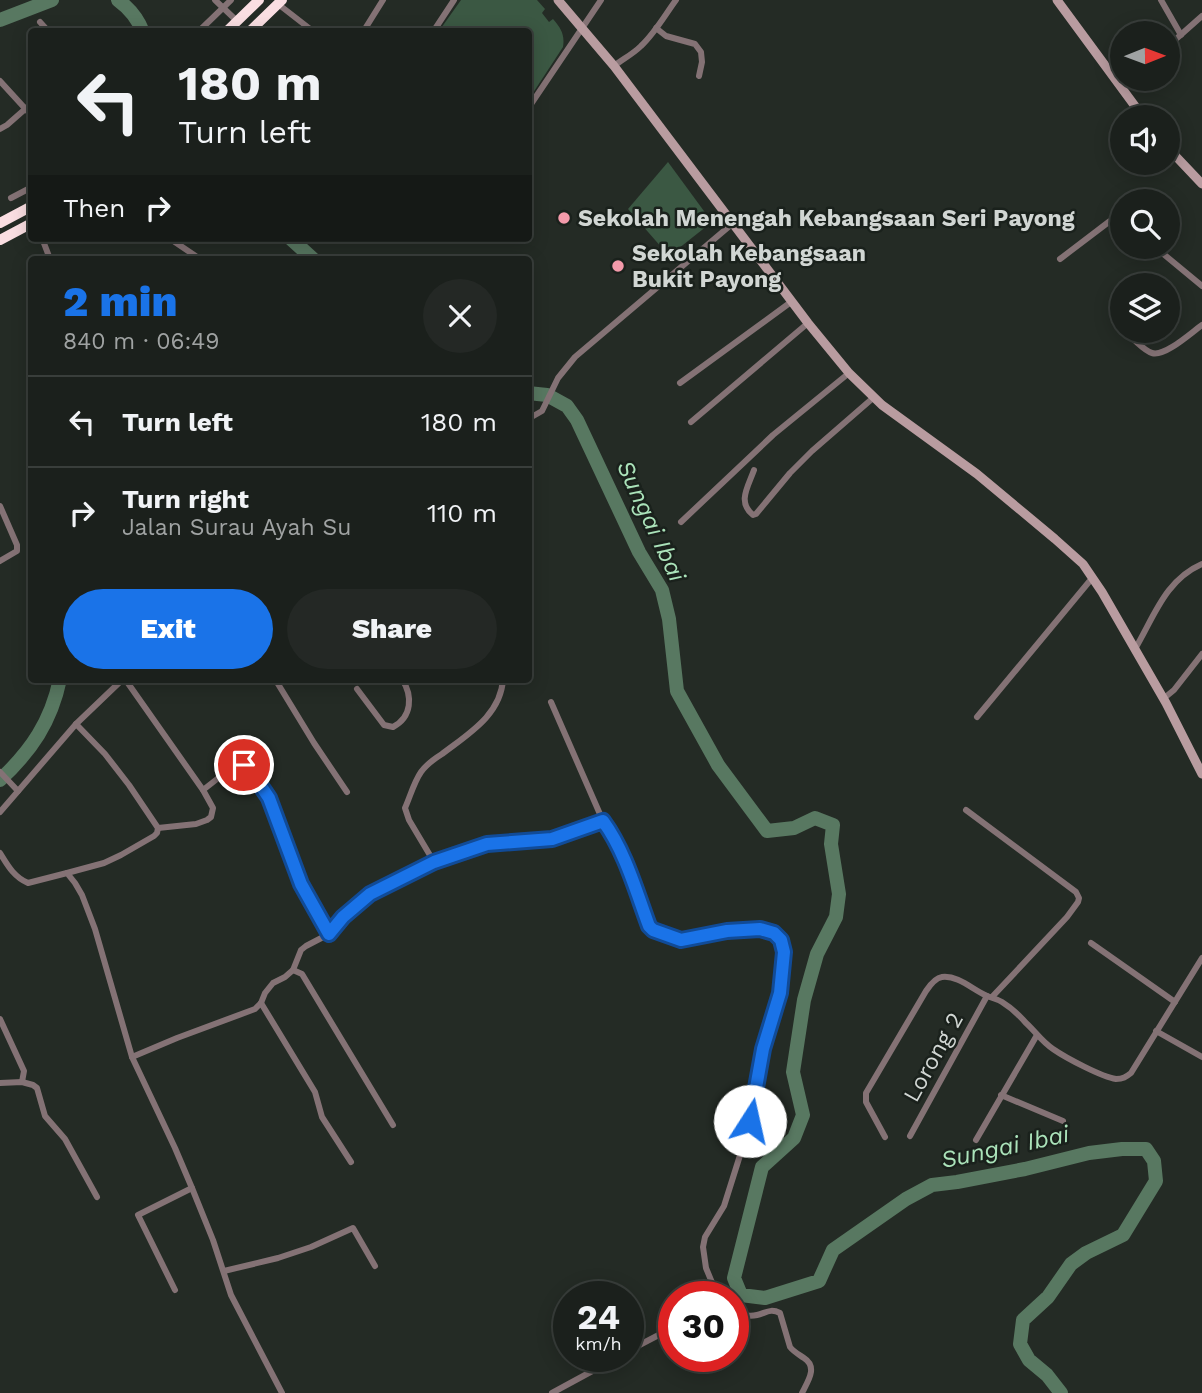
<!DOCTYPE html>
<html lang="en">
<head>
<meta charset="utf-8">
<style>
	:root { --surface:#1b201c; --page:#242825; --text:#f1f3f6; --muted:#a0a3a3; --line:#393e3b; --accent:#1a73e8 }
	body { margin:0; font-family:"Work Sans",sans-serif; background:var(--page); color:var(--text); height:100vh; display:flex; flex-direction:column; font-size:26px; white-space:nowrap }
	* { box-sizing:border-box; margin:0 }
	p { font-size:23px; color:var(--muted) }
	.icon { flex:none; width:38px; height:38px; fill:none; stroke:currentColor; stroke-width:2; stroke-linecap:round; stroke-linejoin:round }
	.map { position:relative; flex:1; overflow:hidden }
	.sheet { position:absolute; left:28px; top:256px; width:504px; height:427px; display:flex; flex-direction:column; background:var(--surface); border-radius:7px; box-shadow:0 4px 18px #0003,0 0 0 2px var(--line) }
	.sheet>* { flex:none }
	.guide { position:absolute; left:28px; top:28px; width:504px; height:214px; border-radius:7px; box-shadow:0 4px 18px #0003,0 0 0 2px var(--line); background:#1b201c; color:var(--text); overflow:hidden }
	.needle { width:46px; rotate:89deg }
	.fabs { position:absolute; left:1110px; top:21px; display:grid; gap:14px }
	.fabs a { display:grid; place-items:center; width:70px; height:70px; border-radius:50%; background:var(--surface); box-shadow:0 4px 18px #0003,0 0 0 2px var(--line); font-size:35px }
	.speed { position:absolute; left:553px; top:1281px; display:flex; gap:14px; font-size:35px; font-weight:700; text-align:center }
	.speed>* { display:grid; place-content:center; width:91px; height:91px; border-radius:50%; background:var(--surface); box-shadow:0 4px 18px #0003,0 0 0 2px var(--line); line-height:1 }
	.speed small { font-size:18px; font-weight:400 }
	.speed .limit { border:10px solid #d22; background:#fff; color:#111 }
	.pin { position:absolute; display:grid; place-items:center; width:60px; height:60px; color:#fff; margin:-30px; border:4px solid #fff; border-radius:50%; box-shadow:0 2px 7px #0007 }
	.me { position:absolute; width:77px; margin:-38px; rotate:10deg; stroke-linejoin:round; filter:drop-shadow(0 0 5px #0008) }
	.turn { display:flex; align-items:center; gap:24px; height:147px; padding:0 35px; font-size:32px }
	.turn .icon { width:91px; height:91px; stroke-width:2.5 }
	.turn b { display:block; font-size:49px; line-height:60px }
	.then { display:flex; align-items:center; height:66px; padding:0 35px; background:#0003; gap:14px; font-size:26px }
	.round { display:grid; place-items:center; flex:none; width:74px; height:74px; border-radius:37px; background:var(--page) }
	.head { display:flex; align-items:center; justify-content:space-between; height:119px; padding:0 35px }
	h1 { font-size:42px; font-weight:800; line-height:52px; color:var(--accent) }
	.button { display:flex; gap:14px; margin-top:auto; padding:14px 35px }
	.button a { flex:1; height:80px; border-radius:42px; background:var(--accent); color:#fff; font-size:28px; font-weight:800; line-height:80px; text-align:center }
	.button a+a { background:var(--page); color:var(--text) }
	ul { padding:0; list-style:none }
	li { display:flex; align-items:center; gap:21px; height:91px; padding:0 35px; border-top:2px solid var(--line) }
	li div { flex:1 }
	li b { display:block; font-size:26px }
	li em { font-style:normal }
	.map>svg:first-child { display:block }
	.garden { fill:#3b5843 }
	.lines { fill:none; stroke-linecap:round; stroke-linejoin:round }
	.river { stroke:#587861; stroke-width:14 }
	.street { stroke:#847275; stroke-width:6 }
	.secondary { stroke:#b99ca0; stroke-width:9 }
	.highway { stroke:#fadee2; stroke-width:10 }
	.route-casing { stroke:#114b97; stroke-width:18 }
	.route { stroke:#1a73e8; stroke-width:12 }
	.poi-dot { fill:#f39aaa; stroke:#1a211c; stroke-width:2.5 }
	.labels { text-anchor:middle; stroke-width:5; stroke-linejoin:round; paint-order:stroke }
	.poi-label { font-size:23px; font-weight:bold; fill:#d1d6d3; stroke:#1a211c; text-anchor:start }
	.street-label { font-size:23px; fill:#d1d6d3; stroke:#1a211c }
	.water-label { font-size:24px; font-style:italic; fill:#abe3ba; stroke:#1a211c }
</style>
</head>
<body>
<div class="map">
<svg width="1202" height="1393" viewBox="0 0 1202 1393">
	<rect width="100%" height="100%" fill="#242b25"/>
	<g class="garden">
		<path d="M461,0H537L545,9L542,13L549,22L553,19C561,28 565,35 563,47L529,99L528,32L439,31Z"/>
		<polygon points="668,162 712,222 669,256 628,209"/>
	</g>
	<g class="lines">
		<g class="river">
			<path d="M118,0C129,8 138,19 143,32"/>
			<polyline points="0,20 52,0"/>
			<polyline points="290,238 313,259"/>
			<polyline points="528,393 547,395 567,406 577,420 639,552 662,590 669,619 677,691 718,765 767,831 794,828 815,818 833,825 831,844 839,894 836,917 817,954 804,1000 793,1072 803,1115 794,1138 762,1167 734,1278 741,1295 765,1298 819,1281 833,1250 906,1199 932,1185 957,1182 1025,1169 1089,1153 1122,1149 1146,1149 1154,1161 1156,1181 1123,1235 1086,1253 1071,1264 1048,1297 1023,1320 1020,1344 1029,1360 1047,1375 1061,1393"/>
			<path d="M0,780C31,751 51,722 60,679"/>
		</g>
		<g class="street">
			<polyline points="215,0 237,21"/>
			<polyline points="1161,0 1181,35"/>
			<polyline points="278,4 314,32"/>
			<polyline points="40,22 49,32"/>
			<polyline points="656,28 666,36 695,44 701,52 702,62 699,76"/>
			<polyline points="198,32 231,0"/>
			<polyline points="363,32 383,0"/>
			<polyline points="433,32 454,0"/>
			<polyline points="1167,47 1202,16"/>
			<path d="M614,66C623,59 633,54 641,46C655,33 665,15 676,0"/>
			<polyline points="0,81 32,116"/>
			<polyline points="1121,85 1128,79"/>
			<polyline points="529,107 601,0"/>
			<polyline points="0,129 7,125 32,103"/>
			<polyline points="11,198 32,187"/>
			<polyline points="42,238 50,259"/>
			<polyline points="169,238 200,259"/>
			<polyline points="1155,247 1202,286"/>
			<polyline points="1060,259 1110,221 1117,218 1122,219"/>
			<path d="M1133,339C1139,344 1145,351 1152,353C1165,357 1192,332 1202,325"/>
			<polyline points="680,383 791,302"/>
			<polyline points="528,419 542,411 558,378 575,357 732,224"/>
			<polyline points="691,422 808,323"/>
			<path d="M754,470C748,487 737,502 753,515L756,514L790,473L812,451L873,398"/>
			<polyline points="0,506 17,545 17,551 0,561"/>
			<polyline points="681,522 773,435 849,373"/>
			<path d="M1135,649C1154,617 1165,580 1202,564"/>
			<polyline points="125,679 203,790 213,808 211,817 207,820 196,824 158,828"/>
			<polyline points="275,679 314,743 347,792"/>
			<path d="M357,689L384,725L393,727C412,717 413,696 402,679"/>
			<polyline points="1163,699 1174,690 1202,654"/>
			<path d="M551,702L603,821C626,854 633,893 651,928L681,940L727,931L759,929L774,933L781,940L784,952L780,993L763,1049L748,1130L724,1206L705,1237L703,1247L706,1268L718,1297"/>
			<polyline points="977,717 1093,577"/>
			<polyline points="0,772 18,791"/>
			<polyline points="203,790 235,765 240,764 248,767 269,798 301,884 329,934"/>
			<polyline points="966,810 1076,892 1079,898 1078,902 1067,917 992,997"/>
			<polyline points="0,812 76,724 123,679"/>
			<path d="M0,853C8,866 14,877 28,883L67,873L75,883L82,895L95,929L132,1057L175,1148L192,1188L213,1240L231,1295L282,1393"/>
			<path d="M434,862L409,820L405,808C410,797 414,782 421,772C426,765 434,759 442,754C468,734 501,715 503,679"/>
			<polyline points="67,873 104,863 121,855 154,836 157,833 158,828 129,785 105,754 76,724"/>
			<polyline points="1091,943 1175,1002"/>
			<polyline points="293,970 302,974 393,1125"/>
			<polyline points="261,1003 315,1092 322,1117 351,1162"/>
			<polyline points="0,1019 24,1071 22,1082"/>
			<polyline points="1156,1031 1202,1057"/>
			<polyline points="132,1057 177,1038 255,1009 261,1003 265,993 273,983 285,977 293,970 301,950 306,946 329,934 343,917 370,894 434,862 487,844 553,839 603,821"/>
			<polyline points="0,1083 22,1082 33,1085 37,1088 45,1116 65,1139 97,1197"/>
			<polyline points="1001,1095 1063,1121"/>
			<polyline points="910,1136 987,996"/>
			<path d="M885,1137L866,1102V1093L926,991C930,985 935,978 942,977C958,975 973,990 987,996C992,998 997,999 1002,1002C1010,1007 1019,1015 1026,1023C1035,1031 1042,1042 1053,1049C1066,1058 1102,1077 1116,1079C1123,1079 1126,1077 1131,1073L1202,958"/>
			<polyline points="976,1140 1037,1035"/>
			<polyline points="224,1271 278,1258 311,1247 353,1228 375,1266"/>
			<polyline points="175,1290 138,1215 192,1188"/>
			<path d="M733,1312C741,1315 749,1317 757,1315C766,1313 770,1308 780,1313L790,1347C794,1352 798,1354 804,1358C818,1367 808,1381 802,1393"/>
			<polyline points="628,1351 674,1327"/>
			<polyline points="552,1393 620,1356"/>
		</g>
		<g class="secondary">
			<polyline points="558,0 614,66 808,323 849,373 882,405 977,474 1055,539 1083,564 1102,592 1166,703 1202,774"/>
			<polyline points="1057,0 1143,117"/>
			<polyline points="1167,147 1202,184"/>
		</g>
		<g class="highway">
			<polyline points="226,32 259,0"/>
			<polyline points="249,32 282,0"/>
			<polyline points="0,223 32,206"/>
			<polyline points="0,240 32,223"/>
		</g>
	</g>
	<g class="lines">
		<g class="route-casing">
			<path id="route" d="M244,765L248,767L269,798L301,884L329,934L343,917L370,894L434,862L487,844L552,839L603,821C625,851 636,891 649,926L653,930L681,940L727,931L760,929L774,933L781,940L784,952L780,993L763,1049L750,1121"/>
		</g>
		<use href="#route" class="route"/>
	</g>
	<g class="poi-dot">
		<circle cx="564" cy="218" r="7"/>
		<circle cx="618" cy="266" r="7"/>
	</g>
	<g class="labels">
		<g class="poi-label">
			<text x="578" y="226">Sekolah Menengah Kebangsaan Seri Payong</text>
			<text x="632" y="261">Sekolah Kebangsaan<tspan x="632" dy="26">Bukit Payong</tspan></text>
		</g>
		<g class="street-label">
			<text transform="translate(933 1057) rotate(-61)" y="8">Lorong 2</text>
		</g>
		<g class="water-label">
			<text transform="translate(651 521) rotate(65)" y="8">Sungai Ibai</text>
			<text transform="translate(1005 1147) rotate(-12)" y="8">Sungai Ibai</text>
		</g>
	</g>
</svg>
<div class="fabs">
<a><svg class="needle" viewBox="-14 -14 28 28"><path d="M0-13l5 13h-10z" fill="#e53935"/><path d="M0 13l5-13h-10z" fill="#a0a3a3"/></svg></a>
<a><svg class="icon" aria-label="sound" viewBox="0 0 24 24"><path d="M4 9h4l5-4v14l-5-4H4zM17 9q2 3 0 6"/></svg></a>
<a><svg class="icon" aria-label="search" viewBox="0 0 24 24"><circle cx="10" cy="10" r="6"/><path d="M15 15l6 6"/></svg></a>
<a><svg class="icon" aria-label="layers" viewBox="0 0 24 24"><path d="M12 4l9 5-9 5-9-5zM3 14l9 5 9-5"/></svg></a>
</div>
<div class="speed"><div>24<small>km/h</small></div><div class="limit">30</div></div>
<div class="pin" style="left:244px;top:765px;background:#d93025"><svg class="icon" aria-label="arrive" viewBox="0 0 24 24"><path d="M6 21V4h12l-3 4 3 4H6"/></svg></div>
<svg class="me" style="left:750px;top:1121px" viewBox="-20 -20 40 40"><circle r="19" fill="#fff"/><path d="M0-13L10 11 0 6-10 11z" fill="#1a73e8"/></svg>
<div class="guide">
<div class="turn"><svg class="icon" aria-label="left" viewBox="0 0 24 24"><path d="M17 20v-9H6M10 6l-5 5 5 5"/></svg><div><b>180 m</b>Turn left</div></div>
<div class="then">Then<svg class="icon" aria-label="right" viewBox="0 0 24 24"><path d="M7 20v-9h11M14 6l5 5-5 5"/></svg></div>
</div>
<section class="sheet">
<div class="head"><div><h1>2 min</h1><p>840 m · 06:49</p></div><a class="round"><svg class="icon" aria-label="close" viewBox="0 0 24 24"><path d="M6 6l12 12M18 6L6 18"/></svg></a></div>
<ul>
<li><svg class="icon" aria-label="left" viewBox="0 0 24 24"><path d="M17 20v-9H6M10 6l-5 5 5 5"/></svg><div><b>Turn left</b></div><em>180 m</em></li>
<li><svg class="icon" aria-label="right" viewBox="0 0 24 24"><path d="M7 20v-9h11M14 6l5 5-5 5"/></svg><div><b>Turn right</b><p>Jalan Surau Ayah Su</p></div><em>110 m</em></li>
</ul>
<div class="button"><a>Exit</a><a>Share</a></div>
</section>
</div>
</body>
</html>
